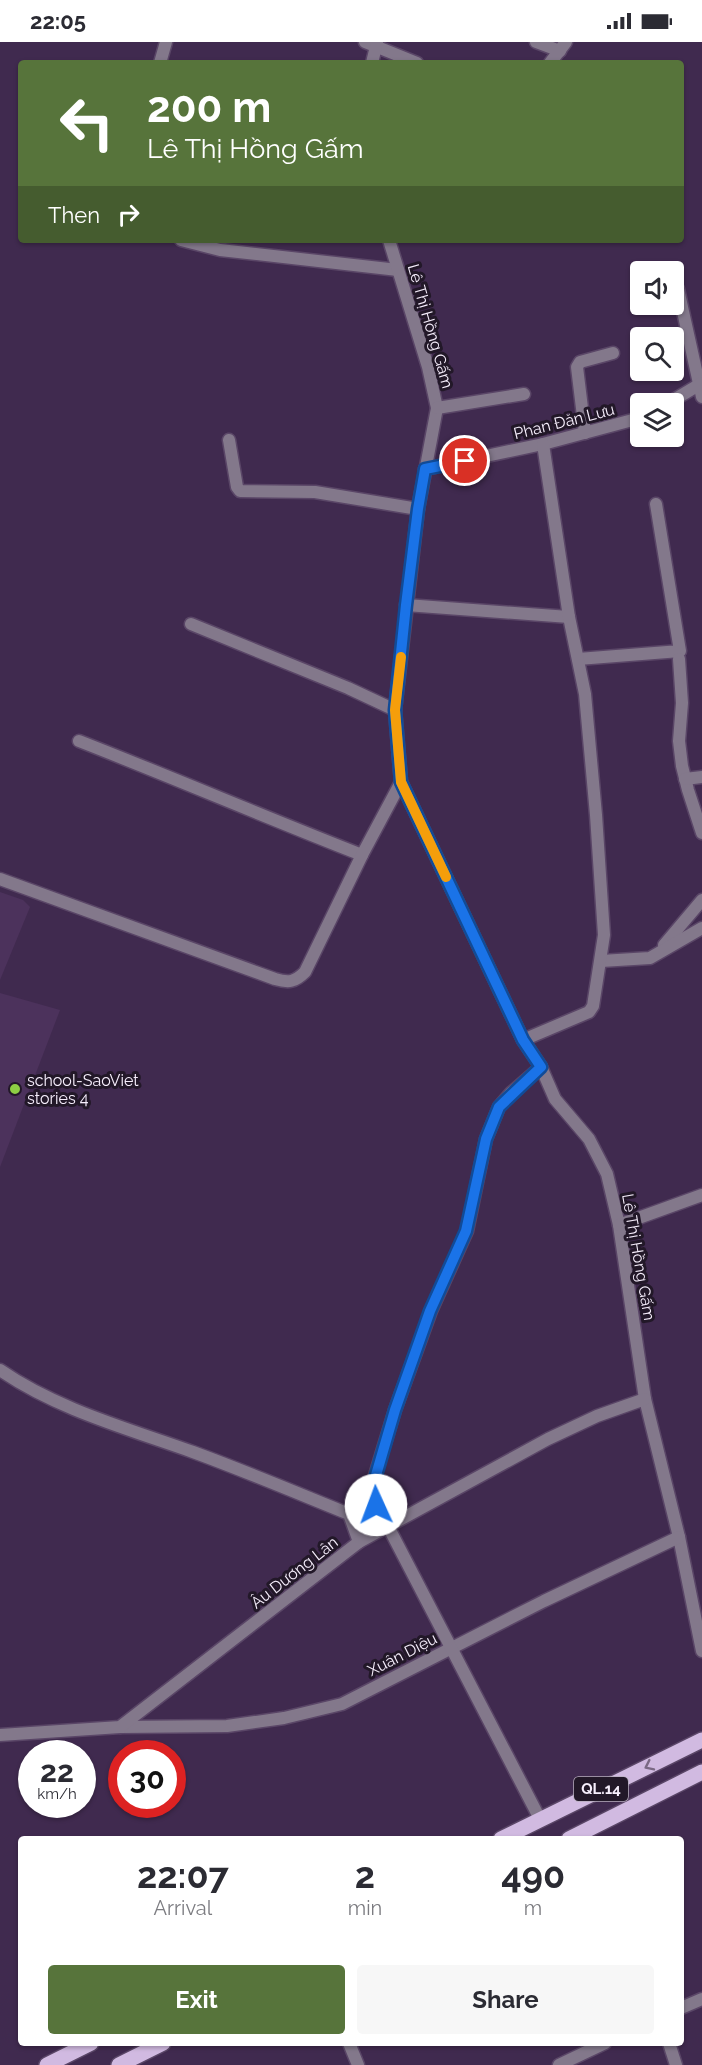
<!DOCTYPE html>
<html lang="en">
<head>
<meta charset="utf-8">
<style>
	:root { --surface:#fff; --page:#f7f7f7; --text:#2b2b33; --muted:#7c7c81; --accent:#57743b }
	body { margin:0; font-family:Raleway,sans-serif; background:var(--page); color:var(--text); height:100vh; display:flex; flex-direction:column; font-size:22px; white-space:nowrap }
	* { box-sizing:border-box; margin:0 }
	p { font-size:20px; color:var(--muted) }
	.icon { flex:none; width:33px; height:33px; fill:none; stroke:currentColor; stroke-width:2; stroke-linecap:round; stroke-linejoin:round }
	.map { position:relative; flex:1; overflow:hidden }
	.panel { position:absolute; left:18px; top:1794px; width:666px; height:210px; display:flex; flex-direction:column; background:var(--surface); border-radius:6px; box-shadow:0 2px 4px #0004 }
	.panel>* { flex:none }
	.top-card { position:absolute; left:18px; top:18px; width:666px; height:183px; border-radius:6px; box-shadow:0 2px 4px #0004; background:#57743b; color:#fff; overflow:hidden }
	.controls { position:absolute; left:630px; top:219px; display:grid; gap:12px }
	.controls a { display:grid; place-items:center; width:54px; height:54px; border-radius:6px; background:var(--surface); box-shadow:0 2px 4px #0004; font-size:30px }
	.speed { position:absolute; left:18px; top:1698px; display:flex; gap:12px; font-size:30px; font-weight:700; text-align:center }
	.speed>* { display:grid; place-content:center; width:78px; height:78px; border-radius:50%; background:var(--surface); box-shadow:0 2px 4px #0004; line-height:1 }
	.speed small { font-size:15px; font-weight:400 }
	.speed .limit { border:9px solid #d22; background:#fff; color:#111 }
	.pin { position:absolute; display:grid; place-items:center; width:51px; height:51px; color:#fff; margin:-26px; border:3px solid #fff; border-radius:50%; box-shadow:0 2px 6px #0007 }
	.me { position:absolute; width:66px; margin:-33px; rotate:358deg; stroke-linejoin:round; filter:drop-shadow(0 0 4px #0008) }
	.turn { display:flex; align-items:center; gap:21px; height:126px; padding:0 30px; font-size:27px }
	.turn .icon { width:78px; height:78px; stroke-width:2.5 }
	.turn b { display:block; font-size:42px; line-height:51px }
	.then { display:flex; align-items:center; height:57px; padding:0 30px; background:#0003; gap:12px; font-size:22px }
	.eta { display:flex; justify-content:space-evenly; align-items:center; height:102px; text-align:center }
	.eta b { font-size:36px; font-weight:700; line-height:42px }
	.button { display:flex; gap:12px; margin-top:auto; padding:12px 30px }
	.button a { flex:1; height:69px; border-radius:6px; background:var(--accent); color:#fff; font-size:24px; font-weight:700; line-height:69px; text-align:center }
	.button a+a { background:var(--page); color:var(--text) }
	.status { display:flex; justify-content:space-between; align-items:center; height:42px; padding:0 30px; background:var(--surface); direction:ltr }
	.status svg { height:16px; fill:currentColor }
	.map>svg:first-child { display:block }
	.built { fill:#4c325c }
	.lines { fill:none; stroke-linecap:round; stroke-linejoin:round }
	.minor-casing { stroke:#5a4667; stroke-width:15 }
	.primary-casing { stroke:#5a4667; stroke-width:18 }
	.minor { stroke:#83788b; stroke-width:12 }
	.primary { stroke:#d1bae1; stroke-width:15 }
	.oneway { stroke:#7a6984 }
	.route-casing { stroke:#114b97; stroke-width:15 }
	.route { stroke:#1a73e8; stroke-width:10 }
	.slow { stroke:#f59e0b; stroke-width:10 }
	.poi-dot { fill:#8dce44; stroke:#221828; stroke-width:2 }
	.labels { text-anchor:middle; stroke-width:6; stroke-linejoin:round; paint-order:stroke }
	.shield { fill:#221828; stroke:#b7aebd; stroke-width:1.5 }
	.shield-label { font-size:15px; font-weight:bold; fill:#f7effd }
	.street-label { font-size:16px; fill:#f7effd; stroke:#221828 }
	.poi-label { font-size:16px; fill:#f7effd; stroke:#221828; text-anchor:start }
</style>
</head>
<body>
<div class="status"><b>22:05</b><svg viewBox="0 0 49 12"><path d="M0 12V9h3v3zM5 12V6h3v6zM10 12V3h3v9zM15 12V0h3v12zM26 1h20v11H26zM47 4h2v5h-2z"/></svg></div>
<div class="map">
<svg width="702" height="2023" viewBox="0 0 702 2023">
	<rect width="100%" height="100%" fill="#402a4f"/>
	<g class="built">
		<polygon points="0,850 23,858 30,865 0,938"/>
		<polygon points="0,951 60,968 0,1125"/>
	</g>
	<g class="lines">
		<g class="minor-casing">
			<g id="minor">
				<polyline points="365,0 417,21"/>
				<polyline points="536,0 560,9"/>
				<polyline points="160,21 166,0"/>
				<polyline points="372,21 377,0"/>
				<polyline points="550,21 566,0"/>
				<polyline points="181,198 220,208 398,228"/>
				<polyline points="389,198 428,325 437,366 418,467 395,668 401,740 523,998 541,1025 555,1057 589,1097 607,1132 619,1183 645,1357 679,1495 702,1609"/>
				<polyline points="678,247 702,355"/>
				<polyline points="667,362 702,341"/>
				<polyline points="437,366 524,352"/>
				<polyline points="585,391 577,325 580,320 613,311"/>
				<polyline points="229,398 237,445 240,449 315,450 418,467"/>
				<polyline points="425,427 543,402 640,376"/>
				<polyline points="406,563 569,575"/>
				<polyline points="191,582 348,646 395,668"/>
				<polyline points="578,617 680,609 656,462"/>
				<polyline points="679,617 682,661 679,699 682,724 688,748 702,791"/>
				<path d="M79,699C174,736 267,776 362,813"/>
				<polyline points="685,737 702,735"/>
				<path d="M0,837L275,937C289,941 295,940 305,930L362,813L401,740"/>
				<polyline points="664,903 702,858"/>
				<polyline points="601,919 650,916 702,886"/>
				<polyline points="523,998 589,970 593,964 604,893 596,773 585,652 569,575 543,402"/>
				<polyline points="619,1183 702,1153"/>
				<path d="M0,1328C56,1367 129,1387 193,1410C245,1429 297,1451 349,1472L359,1500"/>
				<polyline points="120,1685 227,1684 284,1676 342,1662 544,1559 679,1495"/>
				<polyline points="0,1693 120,1685 359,1500 548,1397 597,1374 645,1357"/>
				<polyline points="540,1777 377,1463 373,1440 395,1368 431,1269 467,1189 486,1097 499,1065 511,1051 541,1025"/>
				<polyline points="681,1966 702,1957"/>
				<polyline points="349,2001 358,2023"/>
				<polyline points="669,2001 676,2023"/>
				<polyline points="559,2023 605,2001"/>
			</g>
		</g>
		<g class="primary-casing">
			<g id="primary">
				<polyline points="501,1797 702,1698"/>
				<polyline points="569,1797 702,1730"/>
				<polyline points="47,2023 91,2001"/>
				<polyline points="119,2023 163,2001"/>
			</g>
		</g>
		<use href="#minor" class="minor"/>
		<use href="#primary" class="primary"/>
	</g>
	<defs><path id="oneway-chevron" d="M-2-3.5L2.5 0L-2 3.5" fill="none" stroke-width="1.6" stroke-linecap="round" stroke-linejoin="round" transform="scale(1.5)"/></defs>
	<use class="oneway" href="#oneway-chevron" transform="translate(649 1724) rotate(154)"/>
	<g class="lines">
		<g class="route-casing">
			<polyline id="route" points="376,1463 374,1440 395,1368 430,1269 466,1189 486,1097 499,1065 541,1025 523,998 401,740 395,668 406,563 418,467 425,427 465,419"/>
		</g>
		<use href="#route" class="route"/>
		<polyline class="slow" points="401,615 395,668 401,740 446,835"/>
	</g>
	<circle class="poi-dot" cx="15" cy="1047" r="6"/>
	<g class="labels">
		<rect class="shield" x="574" y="1735" width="54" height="24" rx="4.5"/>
		<g class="shield-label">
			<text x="601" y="1752">QL.14</text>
		</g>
		<g class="street-label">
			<text transform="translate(431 284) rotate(74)" y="6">Lê Thị Hồng Gấm</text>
			<text transform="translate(564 379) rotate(-14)" y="6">Phan Đăn Lưu</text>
			<text transform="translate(639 1215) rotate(80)" y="6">Lê Thị Hồng Gấm</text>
			<text transform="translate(294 1530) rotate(-38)" y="6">Âu Dương Lân</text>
			<text transform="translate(402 1612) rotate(-27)" y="6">Xuân Diệu</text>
		</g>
		<g class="poi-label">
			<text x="27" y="1044">school-SaoViet<tspan x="27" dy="18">stories 4</tspan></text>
		</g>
	</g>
</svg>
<div class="controls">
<a><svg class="icon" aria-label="sound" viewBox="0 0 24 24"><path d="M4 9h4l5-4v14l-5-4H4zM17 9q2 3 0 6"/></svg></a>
<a><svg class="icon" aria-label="search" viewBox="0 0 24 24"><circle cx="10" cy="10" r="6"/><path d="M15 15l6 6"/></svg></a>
<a><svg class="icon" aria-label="layers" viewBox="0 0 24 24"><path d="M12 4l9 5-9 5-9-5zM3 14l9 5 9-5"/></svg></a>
</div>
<div class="speed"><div>22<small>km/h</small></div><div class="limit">30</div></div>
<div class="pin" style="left:465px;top:419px;background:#d93025"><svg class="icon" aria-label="arrive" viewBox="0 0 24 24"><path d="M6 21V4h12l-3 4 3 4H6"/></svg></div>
<svg class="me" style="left:376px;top:1463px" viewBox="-20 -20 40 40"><circle r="19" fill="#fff"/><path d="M0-13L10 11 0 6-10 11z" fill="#1a73e8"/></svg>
<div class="top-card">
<div class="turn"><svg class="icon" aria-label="left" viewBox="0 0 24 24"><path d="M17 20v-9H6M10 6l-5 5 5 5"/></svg><div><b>200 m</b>Lê Thị Hồng Gấm</div></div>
<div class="then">Then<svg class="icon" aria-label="right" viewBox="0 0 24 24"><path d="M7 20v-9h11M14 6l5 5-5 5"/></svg></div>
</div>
<section class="panel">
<div class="eta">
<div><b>22:07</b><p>Arrival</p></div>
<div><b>2</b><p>min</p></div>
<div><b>490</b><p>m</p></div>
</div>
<div class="button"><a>Exit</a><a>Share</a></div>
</section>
</div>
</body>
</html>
